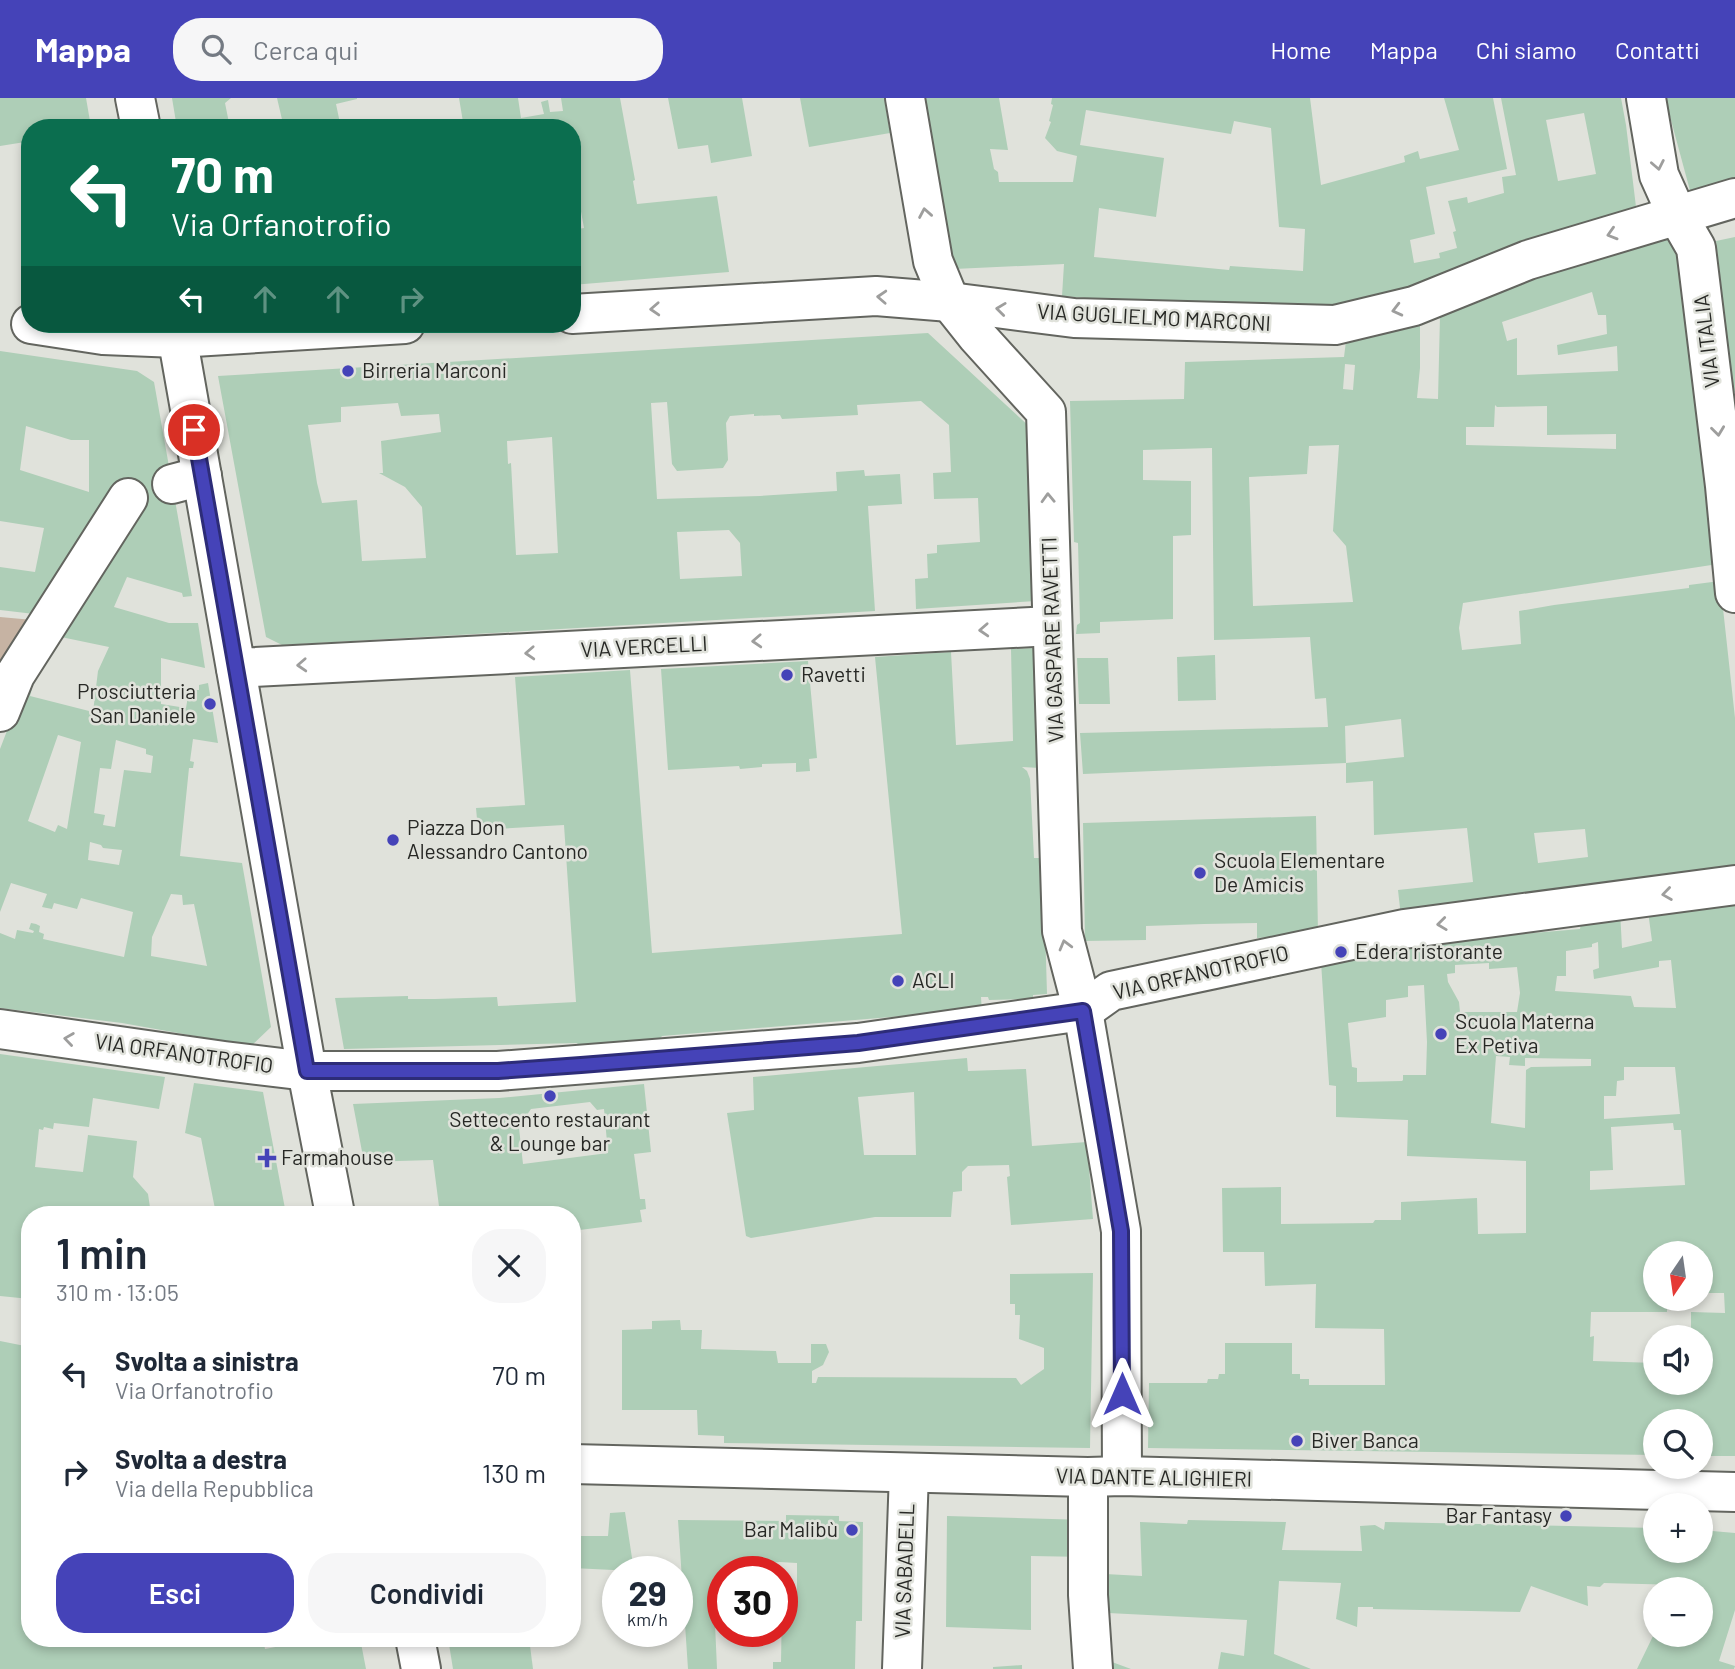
<!DOCTYPE html>
<html lang="it">
<head>
<meta charset="utf-8">
<style>
	:root { --surface:#fff; --page:#f6f6f7; --text:#1f2937; --muted:#747a83; --accent:#4543b8 }
	body { margin:0; font-family:Barlow,sans-serif; background:var(--page); color:var(--text); height:100vh; display:flex; flex-direction:column; font-size:26px; white-space:nowrap }
	* { box-sizing:border-box; margin:0 }
	p { font-size:23px; color:var(--muted) }
	.icon { flex:none; width:38px; height:38px; fill:none; stroke:currentColor; stroke-width:2; stroke-linecap:round; stroke-linejoin:round }
	.map { position:relative; flex:1; overflow:hidden }
	.drawer { position:absolute; left:21px; top:1108px; width:560px; height:441px; display:flex; flex-direction:column; background:var(--surface); border-radius:28px; box-shadow:0 4px 10px #0003 }
	.drawer>* { flex:none }
	.banner { position:absolute; left:21px; top:21px; width:560px; height:214px; border-radius:28px; box-shadow:0 4px 10px #0003; background:#0b6e4f; color:#fff; overflow:hidden }
	.needle { width:46px; rotate:193deg }
	.controls { position:absolute; left:1643px; top:1143px; display:grid; gap:14px }
	.controls a { display:grid; place-items:center; width:70px; height:70px; border-radius:50%; background:var(--surface); box-shadow:0 4px 10px #0003; font-size:35px }
	.speed { position:absolute; left:602px; top:1458px; display:flex; gap:14px; font-size:35px; font-weight:700; text-align:center }
	.speed>* { display:grid; place-content:center; width:91px; height:91px; border-radius:50%; background:var(--surface); box-shadow:0 4px 10px #0003; line-height:1 }
	.speed small { font-size:18px; font-weight:400 }
	.speed .limit { border:10px solid #d22; background:#fff; color:#111 }
	.pin { position:absolute; display:grid; place-items:center; width:60px; height:60px; color:#fff; margin:-30px; border:4px solid #fff; border-radius:50%; box-shadow:0 2px 7px #0007 }
	.me { position:absolute; width:77px; margin:-38px; rotate:0deg; stroke-linejoin:round; filter:drop-shadow(0 0 5px #0008) }
	.turn { display:flex; align-items:center; gap:24px; height:147px; padding:0 35px; font-size:32px }
	.turn .icon { width:91px; height:91px; stroke-width:2.5 }
	.turn b { display:block; font-size:49px; line-height:60px }
	.lanes { display:flex; align-items:center; height:66px; padding:0 35px; background:#0003; justify-content:center; gap:35px; direction:ltr }
	.lanes .off { opacity:.35 }
	.round { display:grid; place-items:center; flex:none; width:74px; height:74px; border-radius:28px; background:var(--page) }
	.headline { display:flex; align-items:center; justify-content:space-between; height:119px; padding:0 35px }
	h1 { font-size:42px; font-weight:600; line-height:52px }
	.cta { display:flex; gap:14px; margin-top:auto; padding:14px 35px }
	.cta a { flex:1; height:80px; border-radius:28px; background:var(--accent); color:#fff; font-size:28px; font-weight:600; line-height:80px; text-align:center }
	.cta a+a { background:var(--page); color:var(--text) }
	ul { padding:0; list-style:none }
	li { display:flex; align-items:center; gap:21px; height:98px; padding:0 35px }
	li div { flex:1 }
	li b { display:block; font-size:26px }
	li em { font-style:normal }
	header { display:flex; align-items:center; gap:42px; box-sizing:border-box; height:98px; padding:0 35px; background:var(--accent); color:#fff }
	header strong { font-size:33px }
	nav { display:flex; gap:38px; margin-inline-start:auto; font-size:24px }
	.search { width:490px; height:63px; background:var(--page); display:flex; align-items:center; gap:18px; box-sizing:border-box; padding:0 24px; border-radius:28px; color:var(--muted); font-size:26px }
	.map>svg:first-child { display:block }
	.green { fill:#c6b3a3 }
	.building { fill:#aeceb7; fill-rule:evenodd }
	.lines { fill:none; stroke-linecap:round; stroke-linejoin:round }
	.street-casing { stroke:#63655f; stroke-width:42 }
	.secondary-casing { stroke:#63655f; stroke-width:42 }
	.street { stroke:#fff; stroke-width:38 }
	.secondary { stroke:#fff; stroke-width:38 }
	.oneway { stroke:#9e9e9d }
	.route-casing { stroke:#2d2c78; stroke-width:18 }
	.route { stroke:#4543b8; stroke-width:12 }
	.poi-dot { fill:#4543b8; stroke:#e0e2db; stroke-width:2.5 }
	.labels { text-anchor:middle; stroke-width:5; stroke-linejoin:round; paint-order:stroke }
	.street-label { font-size:21px; fill:#272825; stroke:#e0e2db }
	.poi-label { font-size:21px; fill:#272825; stroke:#e0e2db; text-anchor:start }
</style>
</head>
<body>
<header>
<strong>Mappa</strong>
<div class="search"><svg class="icon" aria-label="search" viewBox="0 0 24 24"><circle cx="10" cy="10" r="6"/><path d="M15 15l6 6"/></svg>Cerca qui</div>
<nav><a>Home</a><a>Mappa</a><a>Chi siamo</a><a>Contatti</a></nav>
</header>
<div class="map">
<svg width="1735" height="1571" viewBox="0 0 1735 1571">
	<rect width="100%" height="100%" fill="#e0e2db"/>
	<polygon class="green" points="0,519 33,522 0,587"/>
	<g class="building">
		<polygon points="0,0 86,0 91,29 30,30 30,40 26,41 25,44 0,48"/>
		<polygon points="172,0 231,0 225,5 230,30 177,30"/>
		<polygon points="277,0 357,0 357,1 336,6 341,30 284,30"/>
		<polygon points="459,0 518,0 521,20 544,16 541,4 548,2 550,14 563,13 561,0 620,0 635,82 633,83 637,106 717,98 729,174 572,187 572,132 584,130 572,64 572,30 464,30"/>
		<polygon points="668,0 742,0 752,58 711,65 708,47 678,51"/>
		<polygon points="800,0 884,0 890,35 809,49"/>
		<path d="M925,0H999L1008,52L990,51L994,71L998,74L999,84H1073L1077,58L1057,53L1045,40L1051,24L1049,23L1053,7L1051,6L1052,0H1310L1321,87L1405,64L1404,58L1418,53L1420,61L1459,52L1444,0H1493L1507,71L1426,89L1435,136L1410,142L1414,165L1440,160L1439,155L1457,150L1453,134L1456,133L1448,103L1467,99L1468,105L1504,95L1502,79L1516,77L1501,0H1621L1626,27L1637,117L1374,211L1247,213L1062,198L1064,166L954,171L951,162ZM1086,12L1231,36L1234,23L1271,30L1279,129L1305,131L1303,173L1230,168L1229,172L1094,159L1099,110L1156,119L1164,60L1080,47ZM1584,15L1596,76L1558,83L1546,22Z"/>
		<polygon points="1665,0 1735,0 1735,88 1692,100"/>
		<path d="M1673,136L1688,201L1718,466L1463,505L1459,530L1462,552L1521,546L1519,513L1554,507L1689,490V487L1720,483L1735,620V778L1401,819L1398,792L1473,784L1467,730L1374,737L1373,683L1346,685V665L1404,659L1401,621L1345,628L1346,665L1083,676L1080,635L1328,629L1326,600L1315,601L1310,539L1214,542L1212,350L1143,352V382L1191,383V437L1173,438V521L1100,524V535L1076,536L1077,527L1080,525L1078,445L1074,444L1070,303L1184,301L1185,264L1344,259L1347,235L1420,224V270L1417,300L1438,301L1440,218L1585,161ZM1592,194L1598,217H1606L1607,236L1557,247L1558,257L1617,248L1618,273L1517,277V240L1507,243L1502,224ZM1345,266L1355,267L1353,292L1343,291ZM1495,307L1497,309L1547,308V337L1616,336V351L1466,347V329H1494ZM1339,347L1333,433L1346,448L1353,504L1253,508L1249,379L1307,376L1309,348ZM1585,731L1588,759L1538,765L1534,735Z"/>
		<polygon points="1735,139 1735,294 1733,295 1716,143"/>
		<path d="M928,235L1032,331L1036,503L916,511L915,481L928,480L927,456L937,455V447L980,444L978,400L934,401L933,375L951,374L949,327L921,303L857,307L858,317L782,321L780,317L754,318V316L730,318L726,325L728,362L723,370L677,373L672,366L667,304L651,305L657,401L760,398L837,393L836,374L864,372L865,378L900,376L902,406L868,408L875,513L282,547L266,539L218,278ZM398,305L401,318L439,316L441,334L381,343L383,375H379L405,389L422,409L426,460L362,463L357,402L322,405L317,385L308,327L341,324V309ZM552,339L558,455L516,457L511,365L508,366L507,343ZM729,432L740,445L742,478L680,481L677,434Z"/>
		<path d="M0,253L137,273L154,284L192,498L183,499L182,495L127,479L114,509L169,525H198L205,570L161,560V606L186,610L189,592H199V587L208,585L218,645L193,641L190,663L194,664L193,670H189L180,758L242,765L271,929L251,948L122,925L0,910V835L15,841L17,832L33,835L34,833L29,831L31,825L36,826L40,828L39,834L44,836L43,841L124,859L133,814L81,800L77,811L54,805L52,811L42,809L47,796L11,785L0,814V651L18,604L25,589L32,591L30,598L93,614L98,573L109,549L61,539L43,517L0,512V469L35,474L44,430L0,423ZM26,328L71,342H89V394L20,372ZM58,637L81,644L67,731L58,727L55,734L28,723ZM116,642L146,651V656L153,658L151,675L124,672L115,729L103,727L105,717L94,715L100,670L111,671ZM90,744L101,747L103,750L122,752L119,767L88,762ZM171,796L182,797L183,807L194,806L207,868L151,858L152,839Z"/>
		<polygon points="1036,550 1040,670 1022,669 1027,673 1030,681 1034,760 1043,760 1047,896 1033,897 1033,901 989,902 988,899 981,899 982,915 908,922 903,918 662,938 659,942 579,948 577,945 344,951 335,900 408,898 408,901 435,901 497,899 498,908 576,904 564,727 478,732 476,710 525,707 515,579 630,572 652,855 902,836 875,559 951,554 956,647 1013,643 1011,551"/>
		<polygon points="1215,557 1216,602 1178,603 1177,559"/>
		<polygon points="1077,560 1108,560 1110,606 1079,606"/>
		<polygon points="808,563 817,660 809,661 810,673 796,674 796,665 762,666 762,669 740,671 739,668 668,672 661,571"/>
		<polygon points="1316,718 1318,836 1257,840 1257,825 1204,826 1146,828 1146,842 1085,843 1083,725"/>
		<path d="M1735,796V1358H1701V1323H1656V1357L1148,1350L1149,1285H1207L1208,1281H1218L1219,1276H1225V1245H1292V1276H1300V1281H1309V1287H1385L1384,1231L1315,1230L1316,1186L1265,1188L1264,1154H1223L1222,1090L1281,1089V1126L1373,1125L1375,1122H1401V1104L1477,1100L1478,1136L1526,1135V1063L1407,1058L1408,1022L1336,1019V988L1329,987V985L1321,864L1407,846L1580,831L1581,825L1620,812L1622,850L1652,843L1647,806ZM1598,844L1599,870L1593,872L1594,881L1659,869V863L1671,862L1676,910L1634,909L1631,898L1555,893L1557,878H1566V853L1592,849V846ZM1489,865V871L1517,869L1520,895L1517,914H1460L1459,904L1448,884L1447,876L1455,875V867ZM1424,887L1427,944L1426,977H1403V982L1402,983L1357,984V970L1352,969L1348,925L1386,919V902L1408,899V888ZM1496,958L1510,959L1509,967L1525,968V960L1591,961V968L1531,969L1526,972L1525,1030L1491,1025ZM1624,969H1675L1680,1016L1604,1021V998H1616L1617,983L1624,982ZM1673,1025L1674,1032H1681L1685,1087L1590,1092V1073L1613,1072L1611,1029ZM1656,1155H1701V1195H1724L1725,1215L1691,1214V1239H1701V1284H1656V1265L1593,1263L1594,1238L1590,1239L1591,1214H1667V1200H1656Z"/>
		<polygon points="0,956 165,979 159,1011 93,1000 89,1029 54,1025 53,1031 44,1029 43,1032 39,1031 35,1069 83,1074 88,1037 137,1043 133,1079 148,1096 151,1116 30,1116 30,1201 0,1198"/>
		<path d="M967,960L968,973L1026,971L1032,1048L1087,1044L1093,1121L1011,1127L1007,1079L1010,1078L1009,1067L968,1068L962,1074V1093L953,1094L951,1119H875L751,1140L746,1138L727,1015L754,1012L753,979ZM914,994L916,1057H864L858,999Z"/>
		<polygon points="194,985 263,994 286,1116 216,1116 201,1040 185,1035"/>
		<path d="M644,986L651,1054L634,1056L640,1101H645L646,1111L640,1112L642,1124L572,1133V1116H440L433,1062L364,1064L353,1006L499,1000ZM590,1004L597,1012L604,1011L608,1055L523,1066L518,1021H524L531,1011Z"/>
		<polygon points="1093,1175 1090,1350 724,1345 724,1338 698,1337 697,1312 622,1312 622,1232 652,1231 652,1223 680,1222 681,1232 702,1232 701,1251 776,1253 778,1265 811,1265 811,1246 826,1246 829,1254 823,1267 812,1273 812,1285 816,1285 818,1279 1016,1280 1021,1287 1044,1271 1044,1250 1019,1241 1020,1217 1015,1217 1015,1206 1010,1206 1010,1176"/>
		<polygon points="0,1243 30,1249 30,1540 263,1540 265,1551 291,1546 291,1540 360,1540 366,1571 0,1571"/>
		<polygon points="625,1414 634,1473 572,1470 572,1417 575,1417 575,1438 608,1438 610,1415"/>
		<polygon points="786,1417 839,1418 839,1423 863,1424 862,1523 856,1523 855,1571 773,1571 773,1564 781,1564 782,1505 797,1504 797,1465 779,1464 773,1465 773,1474 723,1474 723,1480 713,1480 717,1571 688,1571 678,1422 786,1423"/>
		<polygon points="947,1418 1087,1422 1086,1459 1031,1458 1031,1532 946,1529"/>
		<polygon points="1188,1422 1286,1424 1282,1452 1362,1453 1360,1428 1375,1427 1384,1432 1385,1424 1656,1430 1656,1452 1701,1452 1701,1432 1735,1435 1735,1512 1719,1563 1735,1568 1734,1571 1637,1571 1654,1536 1659,1536 1662,1539 1663,1536 1701,1536 1701,1491 1679,1491 1680,1487 1604,1485 1600,1489 1587,1488 1588,1508 1531,1488 1520,1514 1373,1511 1373,1509 1358,1509 1357,1529 1336,1521 1341,1485 1279,1483 1274,1556 1311,1571 1218,1571 1221,1554 1244,1558 1247,1522 1108,1515 1105,1476 1142,1478 1140,1424 1187,1426"/>
		<polygon points="448,1540 529,1540 533,1571 453,1571"/>
		<polygon points="1112,1564 1131,1571 1113,1571"/>
		<polygon points="1022,1567 1022,1571 993,1571 993,1569"/>
	</g>
	<g class="lines">
		<g class="street-casing">
			<g id="street">
				<polyline points="905,0 933,163 950,204 977,238 1046,314 1062,833 1083,913 1121,1133 1122,1378"/>
				<polyline points="1646,0 1659,77 1677,117 1696,150 1725,388 1735,495"/>
				<polyline points="572,216 876,198 950,204 1074,220 1335,227 1414,208 1528,162 1735,100"/>
				<polyline points="177,240 405,226"/>
				<polyline points="172,386 202,378"/>
				<polyline points="236,570 1052,528"/>
				<polyline points="0,614 15,577 128,400"/>
				<polyline points="0,931 224,963 307,973 498,973 858,945 1083,913 1111,893 1404,831 1735,787"/>
				<polyline points="572,1366 1088,1379 1122,1378 1735,1394"/>
				<polyline points="1088,1379 1088,1497 1093,1571"/>
				<polyline points="902,1571 909,1375"/>
			</g>
		</g>
		<g class="secondary-casing">
			<g id="secondary">
				<polyline points="135,0 141,30"/>
				<polyline points="31,226 103,237 177,240"/>
				<polyline points="175,226 307,973 335,1116"/>
				<polyline points="415,1540 421,1571"/>
			</g>
		</g>
		<use href="#street" class="street"/>
		<use href="#secondary" class="secondary"/>
	</g>
	<defs><path id="oneway-chevron" d="M-2-3.5L2.5 0L-2 3.5" fill="none" stroke-width="1.6" stroke-linecap="round" stroke-linejoin="round" transform="scale(1.75)"/></defs>
	<g class="oneway">
		<use href="#oneway-chevron" transform="translate(1658 67) rotate(79)"/>
		<use href="#oneway-chevron" transform="translate(925 115) rotate(-100)"/>
		<use href="#oneway-chevron" transform="translate(1612 136) rotate(163)"/>
		<use href="#oneway-chevron" transform="translate(882 199) rotate(-177)"/>
		<use href="#oneway-chevron" transform="translate(655 211) rotate(177)"/>
		<use href="#oneway-chevron" transform="translate(1001 211) rotate(-173)"/>
		<use href="#oneway-chevron" transform="translate(1397 212) rotate(166)"/>
		<use href="#oneway-chevron" transform="translate(1718 333) rotate(83)"/>
		<use href="#oneway-chevron" transform="translate(1048 400) rotate(-92)"/>
		<use href="#oneway-chevron" transform="translate(984 532) rotate(177)"/>
		<use href="#oneway-chevron" transform="translate(757 543) rotate(177)"/>
		<use href="#oneway-chevron" transform="translate(530 555) rotate(177)"/>
		<use href="#oneway-chevron" transform="translate(302 567) rotate(177)"/>
		<use href="#oneway-chevron" transform="translate(1667 796) rotate(172)"/>
		<use href="#oneway-chevron" transform="translate(1442 826) rotate(173)"/>
		<use href="#oneway-chevron" transform="translate(1065 847) rotate(-105)"/>
		<use href="#oneway-chevron" transform="translate(69 941) rotate(-172)"/>
	</g>
	<g class="lines">
		<g class="route-casing">
			<polyline id="route" points="194,332 307,973 498,973 581,967 858,945 1083,913 1121,1133 1122,1296"/>
		</g>
		<use href="#route" class="route"/>
	</g>
	<g class="poi-dot">
		<circle cx="348" cy="273" r="7"/>
		<circle cx="787" cy="577" r="7"/>
		<circle cx="210" cy="606" r="7"/>
		<circle cx="393" cy="742" r="7"/>
		<circle cx="1200" cy="775" r="7"/>
		<circle cx="1341" cy="854" r="7"/>
		<circle cx="898" cy="883" r="7"/>
		<circle cx="1441" cy="936" r="7"/>
		<circle cx="550" cy="998" r="7"/>
		<path d="M263.5 1049.5h7v7h7v7h-7v7h-7v-7h-7v-7h7z"/>
		<circle cx="1297" cy="1343" r="7"/>
		<circle cx="1566" cy="1418" r="7"/>
		<circle cx="852" cy="1432" r="7"/>
	</g>
	<g class="labels">
		<g class="street-label">
			<text transform="translate(1154 220) rotate(3)" y="7">VIA GUGLIELMO MARCONI</text>
			<text transform="translate(1707 243) rotate(-97)" y="7">VIA ITALIA</text>
			<text transform="translate(1053 542) rotate(-92)" y="7">VIA GASPARE RAVETTI</text>
			<text transform="translate(644 549) rotate(-3)" y="7">VIA VERCELLI</text>
			<text transform="translate(1201 875) rotate(-13)" y="7">VIA ORFANOTROFIO</text>
			<text transform="translate(184 956) rotate(8)" y="7">VIA ORFANOTROFIO</text>
			<text transform="translate(1154 1380) rotate(1)" y="7">VIA DANTE ALIGHIERI</text>
			<text transform="translate(905 1473) rotate(-88)" y="7">VIA SABADELL</text>
		</g>
		<g class="poi-label">
			<text x="362" y="280">Birreria Marconi</text>
			<text x="801" y="584">Ravetti</text>
			<text x="196" y="601" text-anchor="end">Prosciutteria<tspan x="196" dy="24">San Daniele</tspan></text>
			<text x="407" y="737">Piazza Don<tspan x="407" dy="24">Alessandro Cantono</tspan></text>
			<text x="1214" y="770">Scuola Elementare<tspan x="1214" dy="24">De Amicis</tspan></text>
			<text x="1355" y="861">Edera ristorante</text>
			<text x="912" y="890">ACLI</text>
			<text x="1455" y="931">Scuola Materna<tspan x="1455" dy="24">Ex Petiva</tspan></text>
			<text x="550" y="1029" text-anchor="middle">Settecento restaurant<tspan x="550" dy="24">&amp; Lounge bar</tspan></text>
			<text x="281" y="1067">Farmahouse</text>
			<text x="1311" y="1350">Biver Banca</text>
			<text x="1552" y="1425" text-anchor="end">Bar Fantasy</text>
			<text x="838" y="1439" text-anchor="end">Bar Malibù</text>
		</g>
	</g>
</svg>
<div class="controls">
<a><svg class="needle" viewBox="-14 -14 28 28"><path d="M0-13l5 13h-10z" fill="#e53935"/><path d="M0 13l5-13h-10z" fill="#747a83"/></svg></a>
<a><svg class="icon" aria-label="sound" viewBox="0 0 24 24"><path d="M4 9h4l5-4v14l-5-4H4zM17 9q2 3 0 6"/></svg></a>
<a><svg class="icon" aria-label="search" viewBox="0 0 24 24"><circle cx="10" cy="10" r="6"/><path d="M15 15l6 6"/></svg></a>
<a>+</a>
<a>−</a>
</div>
<div class="speed"><div>29<small>km/h</small></div><div class="limit">30</div></div>
<div class="pin" style="left:194px;top:332px;background:#d93025"><svg class="icon" aria-label="arrive" viewBox="0 0 24 24"><path d="M6 21V4h12l-3 4 3 4H6"/></svg></div>
<svg class="me" style="left:1122px;top:1296px" viewBox="-20 -20 40 40"><path d="M0-17L14 15 0 8-14 15z" fill="#4543b8" stroke="#fff" stroke-width="4"/></svg>
<div class="banner">
<div class="turn"><svg class="icon" aria-label="left" viewBox="0 0 24 24"><path d="M17 20v-9H6M10 6l-5 5 5 5"/></svg><div><b>70 m</b>Via Orfanotrofio</div></div>
<div class="lanes"><svg class="icon" aria-label="left" viewBox="0 0 24 24"><path d="M17 20v-9H6M10 6l-5 5 5 5"/></svg><svg class="icon off" aria-label="ahead" viewBox="0 0 24 24"><path d="M12 20V5M6 11l6-6 6 6"/></svg><svg class="icon off" aria-label="ahead" viewBox="0 0 24 24"><path d="M12 20V5M6 11l6-6 6 6"/></svg><svg class="icon off" aria-label="right" viewBox="0 0 24 24"><path d="M7 20v-9h11M14 6l5 5-5 5"/></svg></div>
</div>
<section class="drawer">
<div class="headline"><div><h1>1 min</h1><p>310 m · 13:05</p></div><a class="round"><svg class="icon" aria-label="close" viewBox="0 0 24 24"><path d="M6 6l12 12M18 6L6 18"/></svg></a></div>
<ul>
<li><svg class="icon" aria-label="left" viewBox="0 0 24 24"><path d="M17 20v-9H6M10 6l-5 5 5 5"/></svg><div><b>Svolta a sinistra</b><p>Via Orfanotrofio</p></div><em>70 m</em></li>
<li><svg class="icon" aria-label="right" viewBox="0 0 24 24"><path d="M7 20v-9h11M14 6l5 5-5 5"/></svg><div><b>Svolta a destra</b><p>Via della Repubblica</p></div><em>130 m</em></li>
</ul>
<div class="cta"><a>Esci</a><a>Condividi</a></div>
</section>
</div>
</body>
</html>
